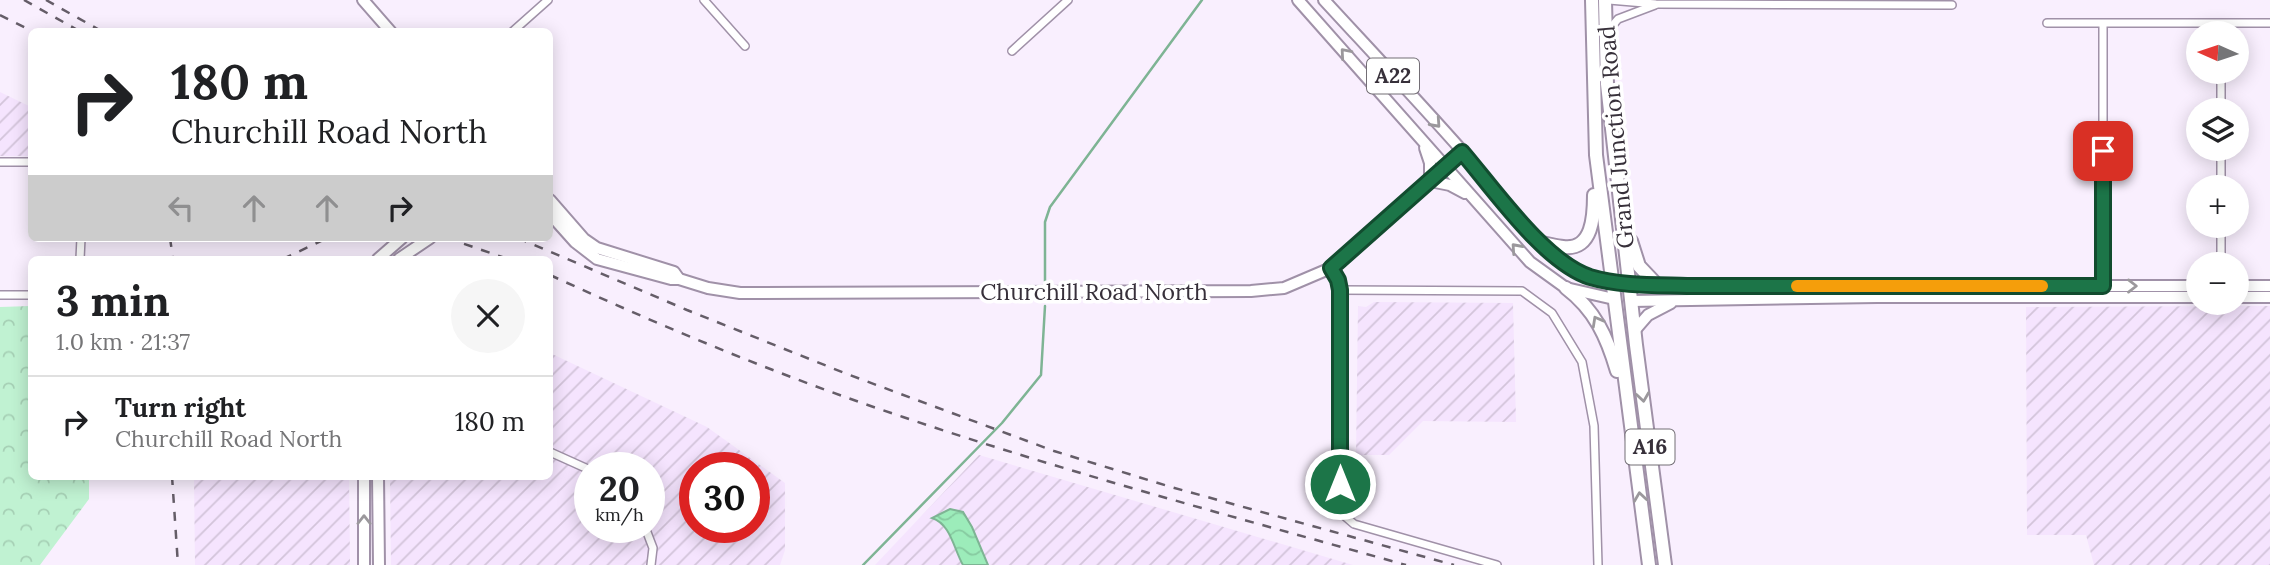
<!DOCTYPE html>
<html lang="en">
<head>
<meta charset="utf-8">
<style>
	:root { --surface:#fff; --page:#f6f6f6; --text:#202124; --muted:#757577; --line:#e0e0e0 }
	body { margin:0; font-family:Lora,serif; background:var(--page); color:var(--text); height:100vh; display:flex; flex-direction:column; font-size:26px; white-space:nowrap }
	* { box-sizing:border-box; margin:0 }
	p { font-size:23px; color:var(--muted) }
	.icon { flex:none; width:38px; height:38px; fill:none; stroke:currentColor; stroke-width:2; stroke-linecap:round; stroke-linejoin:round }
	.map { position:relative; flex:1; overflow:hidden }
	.side { position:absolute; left:28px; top:256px; width:525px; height:224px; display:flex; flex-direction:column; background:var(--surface); border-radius:10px; box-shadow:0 4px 18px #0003 }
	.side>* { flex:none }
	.guide { position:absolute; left:28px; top:28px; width:525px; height:214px; border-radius:10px; box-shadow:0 4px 18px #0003; background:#fff; color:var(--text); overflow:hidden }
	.needle { width:46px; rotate:273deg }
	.buttons { position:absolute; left:2186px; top:21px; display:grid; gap:14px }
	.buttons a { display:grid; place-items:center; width:63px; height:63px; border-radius:50%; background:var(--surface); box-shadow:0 4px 18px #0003; font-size:35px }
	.speed { position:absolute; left:574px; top:452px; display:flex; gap:14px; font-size:35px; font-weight:700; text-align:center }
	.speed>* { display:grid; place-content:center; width:91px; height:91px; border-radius:50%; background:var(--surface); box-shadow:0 4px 18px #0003; line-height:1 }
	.speed small { font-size:18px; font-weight:400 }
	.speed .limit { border:10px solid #d22; background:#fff; color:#111 }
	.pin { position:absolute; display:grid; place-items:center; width:60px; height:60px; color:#fff; margin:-30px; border-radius:14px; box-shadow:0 4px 10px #0006 }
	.me { position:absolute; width:77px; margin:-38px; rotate:0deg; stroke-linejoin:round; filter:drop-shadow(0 0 5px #0008) }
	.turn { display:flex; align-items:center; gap:24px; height:147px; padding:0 28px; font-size:32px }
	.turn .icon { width:91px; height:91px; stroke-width:2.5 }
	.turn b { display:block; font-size:49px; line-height:60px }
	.lanes { display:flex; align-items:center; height:66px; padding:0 28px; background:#0003; justify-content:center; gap:35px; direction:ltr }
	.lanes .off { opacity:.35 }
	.round { display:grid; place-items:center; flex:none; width:74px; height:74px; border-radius:37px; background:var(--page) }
	.summary { display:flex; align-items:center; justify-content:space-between; height:119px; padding:0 28px }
	h1 { font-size:42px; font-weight:700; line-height:52px }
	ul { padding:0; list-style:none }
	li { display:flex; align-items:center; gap:21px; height:91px; padding:0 28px; border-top:2px solid var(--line) }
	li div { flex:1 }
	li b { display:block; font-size:26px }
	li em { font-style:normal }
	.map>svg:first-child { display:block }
	.industrial { fill:url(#industrial-furrows); fill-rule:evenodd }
	.park { fill:url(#park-crowns) }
	.water { fill:url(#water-waves); stroke:#7eb494; stroke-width:2 }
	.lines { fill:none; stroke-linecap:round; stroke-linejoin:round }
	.stream { stroke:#7eb494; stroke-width:2.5 }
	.street-casing { stroke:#a091a8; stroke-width:10 }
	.secondary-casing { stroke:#a091a8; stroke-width:14 }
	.primary-casing { stroke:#a091a8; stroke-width:14 }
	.highway-casing { stroke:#a091a8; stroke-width:16 }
	.street { stroke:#fff; stroke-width:7 }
	.secondary { stroke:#fff; stroke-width:10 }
	.primary { stroke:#fff; stroke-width:10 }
	.highway { stroke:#fff; stroke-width:12 }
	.rail { stroke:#655d68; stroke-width:2.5; stroke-dasharray:9 9; stroke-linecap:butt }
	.oneway { stroke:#9b989c }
	.route-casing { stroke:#124c2f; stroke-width:18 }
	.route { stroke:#1c7548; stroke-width:12 }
	.slow { stroke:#f59e0b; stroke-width:12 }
	.labels { text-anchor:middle; stroke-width:7; stroke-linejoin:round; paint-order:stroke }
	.shield { fill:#fff; stroke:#736e75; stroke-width:2 }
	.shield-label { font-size:21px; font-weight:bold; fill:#37303a }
	.street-label { font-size:23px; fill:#37303a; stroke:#fff }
</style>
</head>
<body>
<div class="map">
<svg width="2270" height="565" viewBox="0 0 2270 565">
	<defs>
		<pattern id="industrial-furrows" width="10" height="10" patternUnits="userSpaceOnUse" patternTransform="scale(1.75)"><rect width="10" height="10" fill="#f5e4fe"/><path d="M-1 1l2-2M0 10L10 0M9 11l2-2" fill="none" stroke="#d3c4da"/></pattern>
		<pattern id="park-crowns" width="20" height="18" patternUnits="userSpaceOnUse" patternTransform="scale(1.75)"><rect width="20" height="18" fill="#c0f2d2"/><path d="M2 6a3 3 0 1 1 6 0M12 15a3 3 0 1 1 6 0" fill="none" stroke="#a6d0b5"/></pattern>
		<pattern id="water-waves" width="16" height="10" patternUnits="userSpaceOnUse" patternTransform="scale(1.75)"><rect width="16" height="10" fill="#9cecba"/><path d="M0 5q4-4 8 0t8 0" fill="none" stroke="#87cba1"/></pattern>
	</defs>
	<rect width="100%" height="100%" fill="#f9effe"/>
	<g class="industrial">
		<polygon points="0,92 31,107 31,156 0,156"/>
		<polygon points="1374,302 1513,303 1516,422 1423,421 1389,455 1356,455 1358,306 1366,307"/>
		<polygon points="2270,306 2270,565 2094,565 2086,535 2027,535 2026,307"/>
		<path d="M550,353L707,427L785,483V550L780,565H391L390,476H550ZM590,467H649V527H590ZM695,467H754V527H695Z"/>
		<polygon points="979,455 1353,565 875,565"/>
		<polygon points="194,476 349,476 350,565 195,565"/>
	</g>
	<polygon class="park" points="31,306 32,476 89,476 89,499 40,565 0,565 0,307"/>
	<path class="water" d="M950,509L963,512L972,527L988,565H963C954,550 951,524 932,518Z"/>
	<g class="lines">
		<g class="stream">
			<polyline points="1045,281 1045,222 1050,207 1202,0"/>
			<polyline points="863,565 1002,423 1041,375 1045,306"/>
		</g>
		<g class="street-casing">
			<g id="street">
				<polyline points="704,0 745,46"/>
				<polyline points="1609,0 1656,4 1952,5"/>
				<polyline points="2047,23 2270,23"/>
				<polyline points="2103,24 2103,289"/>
				<polyline points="512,32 548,0"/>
				<polyline points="1607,32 1618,19 1655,5"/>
				<polyline points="1012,51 1068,0"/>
				<polyline points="2221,72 2221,110"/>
				<polyline points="2221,149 2221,187"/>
				<polyline points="0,162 32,162"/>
				<polyline points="2221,226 2221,264"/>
				<polyline points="80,259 81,238"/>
				<polyline points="1331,268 1338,280 1340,290 1340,512 1354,524 1497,565"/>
				<polyline points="1340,290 1522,291 1552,313 1582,362 1594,426 1598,565"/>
				<polyline points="0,295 32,295"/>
				<polyline points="550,452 590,470"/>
				<polyline points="645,527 653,548 651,565"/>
			</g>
		</g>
		<g class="secondary-casing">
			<g id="secondary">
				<polyline points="363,0 391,32"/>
				<polyline points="550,200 584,239 597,248 674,272 679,279"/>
				<polyline points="550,214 575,242 597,259 671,279 679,279 708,288 740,293 1251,291 1284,288 1331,268 1462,152"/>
				<polyline points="378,259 402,238"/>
				<polyline points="399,259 430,238"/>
				<polyline points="364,476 364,565"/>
				<polyline points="378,476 379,565"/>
			</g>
		</g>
		<g class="primary-casing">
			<g id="primary">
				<polyline points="1298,0 1530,262 1566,288 1614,299"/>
				<path d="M1324,0C1371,51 1418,101 1464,153C1496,190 1541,259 1587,276C1617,287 1655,285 1687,286H2198"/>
				<polyline points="1425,148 1430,163 1430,181 1450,185 1465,193"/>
				<polyline points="2236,286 2270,286"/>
				<polyline points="2236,297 2270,297"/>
				<polyline points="1631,301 1877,297 2198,297"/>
				<polyline points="1635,330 1648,315 1671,303"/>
			</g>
		</g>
		<g class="highway-casing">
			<g id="highway">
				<polyline points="1592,0 1596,155 1649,565"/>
				<polyline points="1605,0 1607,84 1636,345 1665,565"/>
				<polyline points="1631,241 1639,266 1657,285"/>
				<path d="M1540,243C1548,244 1555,246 1563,247C1593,251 1594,215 1594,195"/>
				<path d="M1566,288C1595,310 1607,337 1617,371"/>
			</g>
		</g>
		<use href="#street" class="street"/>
		<use href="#secondary" class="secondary"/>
		<use href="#primary" class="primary"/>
		<use href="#highway" class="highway"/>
		<g class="rail">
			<polyline points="24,0 81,32"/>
			<polyline points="46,0 103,32"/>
			<polyline points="0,15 34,32"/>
			<polyline points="170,238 173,259"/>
			<polyline points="447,238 508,259"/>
			<polyline points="518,238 687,310 847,374 1054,451 1171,487 1454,565"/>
			<polyline points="283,259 323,240 333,238"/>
			<path d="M550,275C665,328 783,377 903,417C1069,473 1238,518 1406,565"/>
			<polyline points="172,476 178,565"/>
		</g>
	</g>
	<defs><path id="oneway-chevron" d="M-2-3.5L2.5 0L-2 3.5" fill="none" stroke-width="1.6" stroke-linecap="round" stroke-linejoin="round" transform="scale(1.75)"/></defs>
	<g class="oneway">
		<use href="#oneway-chevron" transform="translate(1345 53) rotate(-131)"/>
		<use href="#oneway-chevron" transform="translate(1436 123) rotate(48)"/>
		<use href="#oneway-chevron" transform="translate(1516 248) rotate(-132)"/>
		<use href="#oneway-chevron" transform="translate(2132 286)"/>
		<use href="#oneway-chevron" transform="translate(1597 321) rotate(-119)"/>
		<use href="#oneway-chevron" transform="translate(1643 397) rotate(82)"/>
		<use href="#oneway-chevron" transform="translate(1640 497) rotate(-98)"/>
		<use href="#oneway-chevron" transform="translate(364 520) rotate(-90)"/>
	</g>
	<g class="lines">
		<g class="route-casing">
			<path id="route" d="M1340,484V290L1338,280L1331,268L1462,152C1493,188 1544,262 1590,277C1620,286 1655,285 1687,286H2103V151"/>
		</g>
		<use href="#route" class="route"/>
		<polyline class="slow" points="1797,286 2042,286"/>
	</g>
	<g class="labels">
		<g class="shield">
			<rect x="1367" y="58.5" width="52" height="35" rx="5"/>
			<rect x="1625.5" y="429.5" width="49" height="35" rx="5"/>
		</g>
		<g class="shield-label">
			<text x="1393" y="83">A22</text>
			<text x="1650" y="454">A16</text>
		</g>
		<g class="street-label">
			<text transform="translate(1616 137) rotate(-95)" y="8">Grand Junction Road</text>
			<text x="1094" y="300">Churchill Road North</text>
		</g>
	</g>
</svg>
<div class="buttons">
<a><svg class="needle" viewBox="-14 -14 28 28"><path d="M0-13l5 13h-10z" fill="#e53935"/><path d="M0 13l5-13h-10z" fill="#757577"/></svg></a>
<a><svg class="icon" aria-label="layers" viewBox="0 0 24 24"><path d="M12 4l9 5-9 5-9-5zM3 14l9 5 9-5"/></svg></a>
<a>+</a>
<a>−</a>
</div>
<div class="speed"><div>20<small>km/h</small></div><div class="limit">30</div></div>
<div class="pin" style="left:2103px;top:151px;background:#d93025"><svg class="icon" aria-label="arrive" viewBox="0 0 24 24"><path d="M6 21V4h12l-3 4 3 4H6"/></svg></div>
<svg class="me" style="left:1340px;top:484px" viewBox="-20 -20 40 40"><circle r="17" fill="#1c7548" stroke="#fff" stroke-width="3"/><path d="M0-11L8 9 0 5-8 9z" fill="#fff"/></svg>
<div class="guide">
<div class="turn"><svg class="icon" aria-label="right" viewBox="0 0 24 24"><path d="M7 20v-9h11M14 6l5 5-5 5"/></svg><div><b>180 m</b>Churchill Road North</div></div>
<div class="lanes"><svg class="icon off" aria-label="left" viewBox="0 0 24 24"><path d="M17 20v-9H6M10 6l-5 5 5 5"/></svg><svg class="icon off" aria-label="ahead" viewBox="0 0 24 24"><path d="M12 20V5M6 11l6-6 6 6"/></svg><svg class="icon off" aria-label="ahead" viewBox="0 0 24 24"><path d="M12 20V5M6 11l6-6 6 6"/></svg><svg class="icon" aria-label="right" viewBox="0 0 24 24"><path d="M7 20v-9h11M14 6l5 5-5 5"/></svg></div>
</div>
<section class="side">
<div class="summary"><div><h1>3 min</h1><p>1.0 km · 21:37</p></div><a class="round"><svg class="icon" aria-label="close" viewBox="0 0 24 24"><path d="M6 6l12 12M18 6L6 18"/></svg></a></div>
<ul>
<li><svg class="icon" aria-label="right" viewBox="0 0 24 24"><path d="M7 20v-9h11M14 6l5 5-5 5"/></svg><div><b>Turn right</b><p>Churchill Road North</p></div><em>180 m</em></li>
</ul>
</section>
</div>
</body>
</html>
